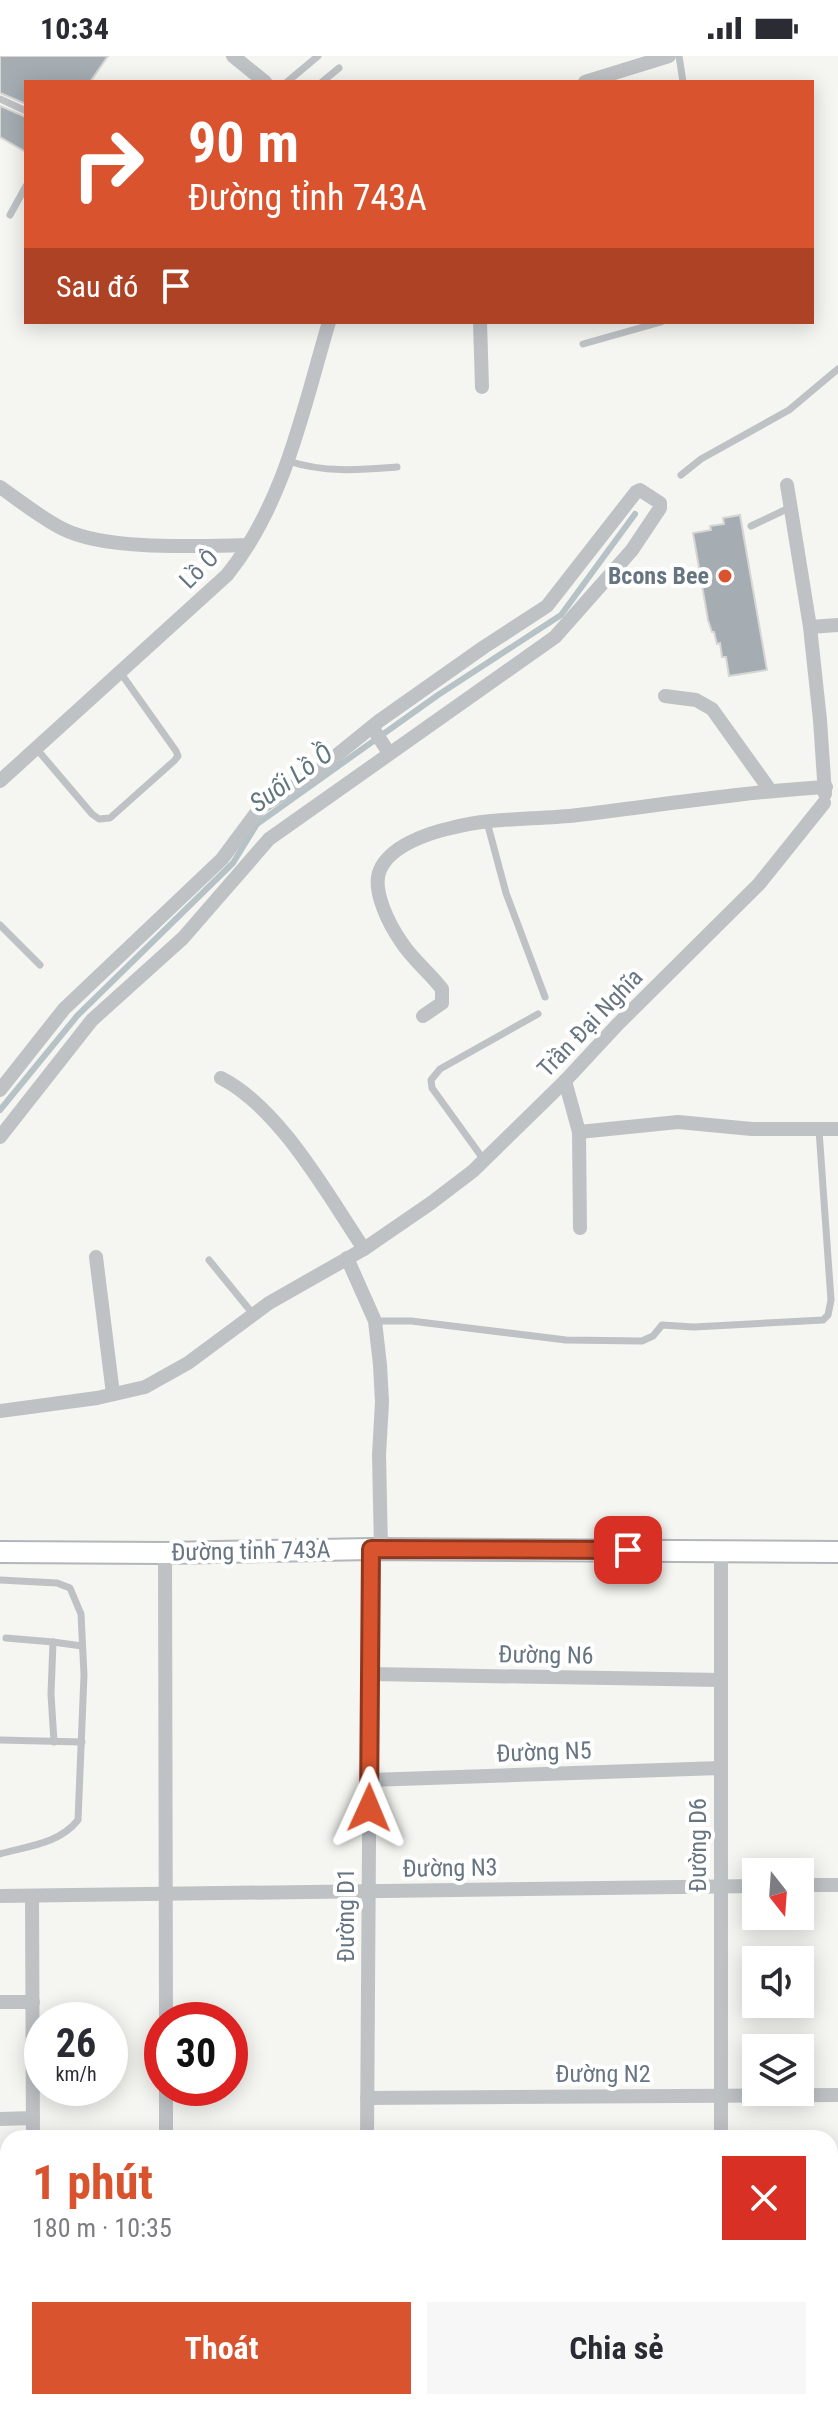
<!DOCTYPE html>
<html lang="vi">
<head>
<meta charset="utf-8">
<style>
	:root { --surface:#fff; --page:#f7f7f7; --text:#2b2b33; --muted:#7c7c81; --accent:#d9542e }
	body { margin:0; font-family:"Roboto Condensed",sans-serif; background:var(--page); color:var(--text); height:100vh; display:flex; flex-direction:column; font-size:30px; white-space:nowrap }
	* { box-sizing:border-box; margin:0 }
	p { font-size:26px; color:var(--muted) }
	.icon { flex:none; width:44px; height:44px; fill:none; stroke:currentColor; stroke-width:2; stroke-linecap:round; stroke-linejoin:round }
	.map { position:relative; flex:1; overflow:hidden }
	.side { position:absolute; left:0px; top:2074px; width:838px; height:280px; display:flex; flex-direction:column; background:var(--surface); border-radius:24px 24px 0 0; box-shadow:0 4px 20px #0003 }
	.side>* { flex:none }
	.banner { position:absolute; left:24px; top:24px; width:790px; height:244px; border-radius:0px; box-shadow:0 4px 20px #0003; background:#d9542e; color:#fff; overflow:hidden }
	.needle { width:52px; rotate:163deg }
	.tools { position:absolute; left:742px; top:1802px; display:grid; gap:16px }
	.tools a { display:grid; place-items:center; width:72px; height:72px; border-radius:0px; background:var(--surface); box-shadow:0 4px 20px #0003; font-size:40px }
	.speed { position:absolute; left:24px; top:1946px; display:flex; gap:16px; font-size:40px; font-weight:700; text-align:center }
	.speed>* { display:grid; place-content:center; width:104px; height:104px; border-radius:50%; background:var(--surface); box-shadow:0 4px 20px #0003; line-height:1 }
	.speed small { font-size:20px; font-weight:400 }
	.speed .limit { border:12px solid #d22; background:#fff; color:#111 }
	.pin { position:absolute; display:grid; place-items:center; width:68px; height:68px; color:#fff; margin:-34px; border-radius:16px; box-shadow:0 4px 12px #0006 }
	.me { position:absolute; width:88px; margin:-44px; rotate:1deg; stroke-linejoin:round; filter:drop-shadow(0 0 6px #0008) }
	.turn { display:flex; align-items:center; gap:28px; height:168px; padding:0 32px; font-size:36px }
	.turn .icon { width:104px; height:104px; stroke-width:2.5 }
	.turn b { display:block; font-size:56px; line-height:68px }
	.then { display:flex; align-items:center; height:76px; padding:0 32px; background:#0003; gap:16px; font-size:30px }
	.round { display:grid; place-items:center; flex:none; width:84px; height:84px; border-radius:0px; background:var(--page) }
	.head { display:flex; align-items:center; justify-content:space-between; height:136px; padding:0 32px }
	h1 { font-size:48px; font-weight:700; line-height:60px; color:var(--accent) }
	.action { display:flex; gap:16px; margin-top:auto; padding:16px 32px }
	.action a { flex:1; height:92px; border-radius:0px; background:var(--accent); color:#fff; font-size:32px; font-weight:700; line-height:92px; text-align:center }
	.action a+a { background:var(--page); color:var(--text) }
	.status { display:flex; justify-content:space-between; align-items:center; height:56px; padding:0 40px; background:var(--surface); direction:ltr }
	.status svg { height:22px; fill:currentColor }
	.map>svg:first-child { display:block }
	.lines { fill:none; stroke-linecap:round; stroke-linejoin:round }
	.stream { stroke:#b7c2c6; stroke-width:6 }
	.building { fill:#a5adb2; stroke:#d6d6d4; stroke-width:2 }
	.secondary-casing { stroke:#b1b6ba; stroke-width:24 }
	.lane { stroke:#bec2c5; stroke-width:7 }
	.street { stroke:#bec2c5; stroke-width:14 }
	.secondary { stroke:#fff; stroke-width:20 }
	.route-casing { stroke:#8d371e; stroke-width:20 }
	.route { stroke:#d9542e; stroke-width:14 }
	.poi-dot { fill:#d9542e; stroke:#fff; stroke-width:3 }
	.labels { text-anchor:middle; stroke-width:8; stroke-linejoin:round; paint-order:stroke }
	.street-label { font-size:24px; fill:#667581; stroke:#fff }
	.poi-label { font-size:24px; font-weight:bold; fill:#667581; stroke:#fff; text-anchor:end }
	.water-label { font-size:26px; font-style:italic; fill:#61777e; stroke:#fff }
</style>
</head>
<body>
<div class="status"><b>10:34</b><svg viewBox="0 0 49 12"><path d="M0 12V9h3v3zM5 12V6h3v6zM10 12V3h3v9zM15 12V0h3v12zM26 1h20v11H26zM47 4h2v5h-2z"/></svg></div>
<div class="map">
<svg width="838" height="2354" viewBox="0 0 838 2354">
	<rect width="100%" height="100%" fill="#f5f5f1"/>
	<g class="lines">
		<polyline class="stream" points="0,1054 77,960 233,807 257,768 438,639 561,559 635,458"/>
	</g>
	<g class="building">
		<polygon points="0,0 108,0 90,26 26,26 26,48 0,37"/>
		<polygon points="0,50 26,61 26,96 0,81"/>
		<polygon points="740,459 767,614 729,620 726,601 722,601 720,587 717,588 714,576 712,576 708,564 693,477 711,474 710,470 724,468 723,462"/>
	</g>
	<g class="lines">
		<g class="secondary-casing">
			<polyline id="secondary" points="0,1496 165,1497 371,1493 838,1496"/>
		</g>
		<g class="lane">
			<polyline points="679,0 683,26"/>
			<polyline points="287,26 318,0"/>
			<polyline points="322,26 339,12"/>
			<polyline points="0,43 26,55"/>
			<polyline points="10,159 26,130"/>
			<polyline points="583,288 661,266"/>
			<path d="M288,405C325,417 359,414 397,411"/>
			<polyline points="681,419 701,403 789,354 838,313"/>
			<polyline points="751,470 791,451"/>
			<polyline points="35,691 92,758 99,763 110,762 174,705 178,700 176,695 120,616"/>
			<polyline points="487,766 506,837 545,941"/>
			<polyline points="0,869 40,909"/>
			<polyline points="484,1104 432,1032 431,1024 440,1013 538,958"/>
			<polyline points="209,1204 253,1258"/>
			<polyline points="375,1265 411,1265 566,1284 642,1285 653,1280 662,1269 694,1271 823,1264 828,1259 831,1244 819,1074"/>
			<path d="M0,1524L57,1527L70,1532L81,1558L84,1619L78,1764C59,1788 28,1790 0,1798"/>
			<polyline points="6,1582 53,1586 51,1638 54,1686"/>
			<polyline points="53,1586 82,1590"/>
			<polyline points="0,1684 82,1686"/>
		</g>
		<g class="street">
			<polyline points="233,0 265,26"/>
			<polyline points="585,26 669,0"/>
			<polyline points="480,266 482,331"/>
			<polyline points="787,429 810,571 820,664 825,738"/>
			<path d="M0,431C20,445 41,462 63,473C107,495 198,490 248,489"/>
			<polyline points="810,571 838,569"/>
			<polyline points="665,640 696,644 712,653 770,734"/>
			<polyline points="372,671 389,697"/>
			<path d="M0,725L227,519C285,447 303,353 329,266"/>
			<path d="M423,960L442,947V933C430,917 413,904 402,887C390,870 371,834 380,814C390,790 428,777 451,772C492,761 536,764 578,759C661,749 743,736 826,731"/>
			<path d="M221,1022C280,1052 327,1138 364,1193"/>
			<polyline points="565,1025 579,1076 678,1066 752,1073 838,1073"/>
			<polyline points="0,1034 64,953 222,803 260,752 316,716 379,665 484,591 547,550 636,436 640,434 660,447 660,452 632,494 555,581 269,783 183,882 92,964 0,1081"/>
			<polyline points="579,1076 580,1172"/>
			<polyline points="96,1201 113,1338"/>
			<polyline points="347,1202 375,1265 380,1309 382,1346 379,1399 381,1493"/>
			<polyline points="0,1355 97,1342 145,1331 188,1307 269,1247 364,1193 431,1147 473,1115 565,1025 617,969 759,828 824,747"/>
			<polyline points="721,1495 721,2082"/>
			<polyline points="165,1497 166,1964"/>
			<polyline points="370,1618 721,1624"/>
			<polyline points="370,1724 720,1712"/>
			<polyline points="800,1829 838,1829"/>
			<polyline points="0,1840 756,1830"/>
			<polyline points="32,1840 33,2082"/>
			<polyline points="0,1946 33,1946"/>
			<polyline points="166,2032 166,2082"/>
			<polyline points="367,2042 838,2039"/>
			<polyline points="0,2063 33,2062"/>
			<polyline points="367,2082 371,1493"/>
			<polyline points="830,2202 838,2202"/>
			<polyline points="0,2203 8,2203"/>
			<polyline points="722,2346 722,2354"/>
			<polyline points="166,2354 166,2346"/>
			<polyline points="365,2354 365,2346"/>
		</g>
		<use href="#secondary" class="secondary"/>
	</g>
	<g class="lines">
		<g class="route-casing">
			<polyline id="route" points="369,1752 371,1493 628,1494"/>
		</g>
		<use href="#route" class="route"/>
	</g>
	<circle class="poi-dot" cx="725" cy="520" r="8"/>
	<g class="labels">
		<g class="street-label">
			<text transform="translate(199 513) rotate(-45)" y="8">Lồ Ô</text>
			<text transform="translate(590 967) rotate(-46)" y="8">Trần Đại Nghĩa</text>
			<text transform="translate(251 1495) rotate(-1)" y="8">Đường tỉnh 743A</text>
			<text transform="translate(546 1599) rotate(1)" y="8">Đường N6</text>
			<text transform="translate(544 1696) rotate(-2)" y="8">Đường N5</text>
			<text transform="translate(698 1789) rotate(-90)" y="8">Đường D6</text>
			<text transform="translate(450 1812) rotate(-1)" y="8">Đường N3</text>
			<text transform="translate(346 1859) rotate(-90)" y="8">Đường D1</text>
			<text x="603" y="2026">Đường N2</text>
		</g>
		<g class="poi-label">
			<text x="709" y="528">Bcons Bee</text>
		</g>
		<g class="water-label">
			<text transform="translate(291 722) rotate(-36)" y="9">Suối Lồ Ồ</text>
		</g>
	</g>
</svg>
<div class="tools">
<a><svg class="needle" viewBox="-14 -14 28 28"><path d="M0-13l5 13h-10z" fill="#e53935"/><path d="M0 13l5-13h-10z" fill="#7c7c81"/></svg></a>
<a><svg class="icon" aria-label="sound" viewBox="0 0 24 24"><path d="M4 9h4l5-4v14l-5-4H4zM17 9q2 3 0 6"/></svg></a>
<a><svg class="icon" aria-label="layers" viewBox="0 0 24 24"><path d="M12 4l9 5-9 5-9-5zM3 14l9 5 9-5"/></svg></a>
</div>
<div class="speed"><div>26<small>km/h</small></div><div class="limit">30</div></div>
<div class="pin" style="left:628px;top:1494px;background:#d93025"><svg class="icon" aria-label="arrive" viewBox="0 0 24 24"><path d="M6 21V4h12l-3 4 3 4H6"/></svg></div>
<svg class="me" style="left:369px;top:1752px" viewBox="-20 -20 40 40"><path d="M0-17L14 15 0 8-14 15z" fill="#d9542e" stroke="#fff" stroke-width="4"/></svg>
<div class="banner">
<div class="turn"><svg class="icon" aria-label="right" viewBox="0 0 24 24"><path d="M7 20v-9h11M14 6l5 5-5 5"/></svg><div><b>90 m</b>Đường tỉnh 743A</div></div>
<div class="then">Sau đó<svg class="icon" aria-label="arrive" viewBox="0 0 24 24"><path d="M6 21V4h12l-3 4 3 4H6"/></svg></div>
</div>
<section class="side">
<div class="head"><div><h1>1 phút</h1><p>180 m · 10:35</p></div><a class="round" style="background:#d93025;color:#fff"><svg class="icon" aria-label="close" viewBox="0 0 24 24"><path d="M6 6l12 12M18 6L6 18"/></svg></a></div>
<div class="action"><a>Thoát</a><a>Chia sẻ</a></div>
</section>
</div>
</body>
</html>
